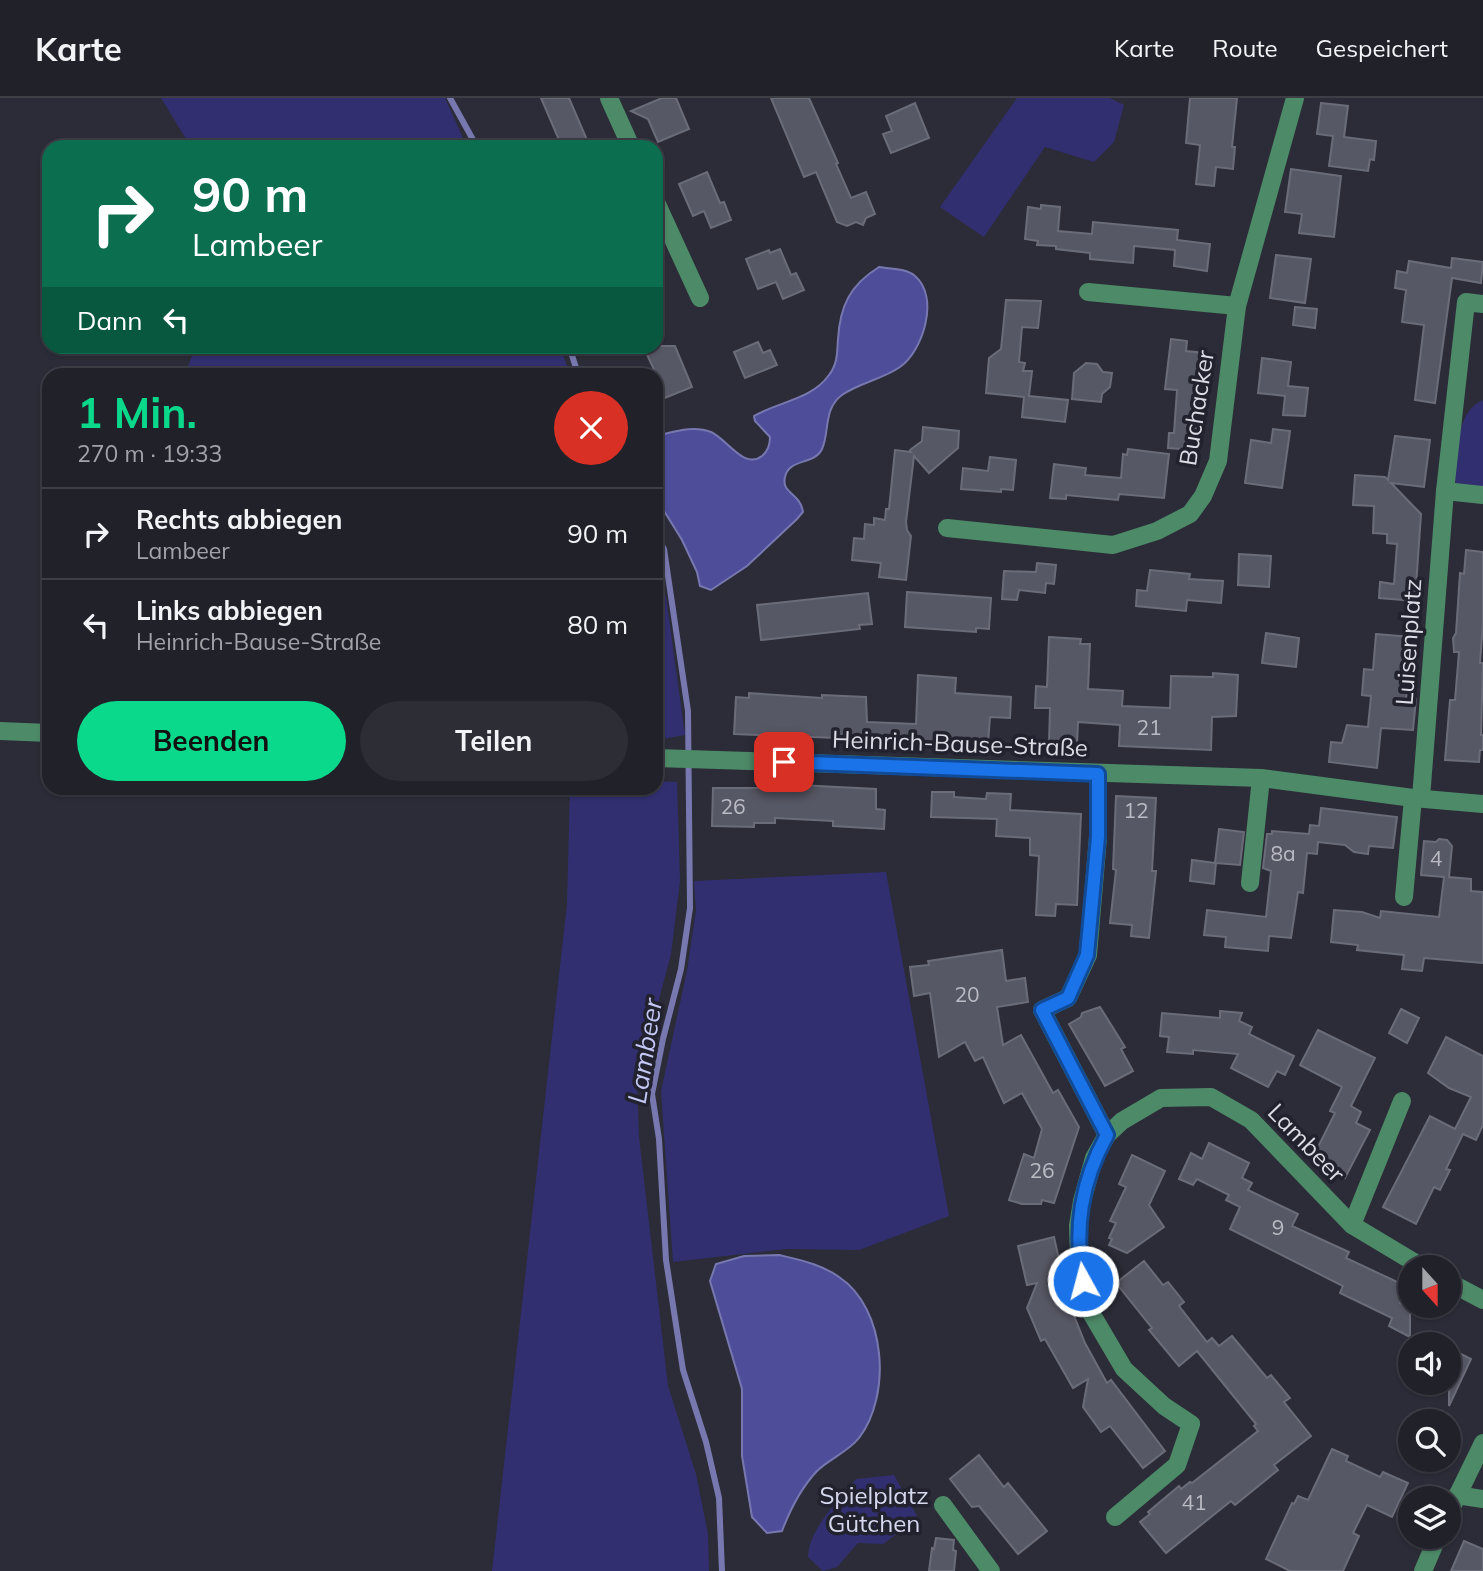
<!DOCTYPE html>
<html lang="de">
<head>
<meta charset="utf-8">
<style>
	:root { --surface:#202129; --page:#2d2e35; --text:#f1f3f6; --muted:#a2a3a8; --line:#3d3e46; --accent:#0ad98b }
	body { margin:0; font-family:Mulish,sans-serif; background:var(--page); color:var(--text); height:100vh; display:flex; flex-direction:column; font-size:26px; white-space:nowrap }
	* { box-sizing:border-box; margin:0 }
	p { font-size:23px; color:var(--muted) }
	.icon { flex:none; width:38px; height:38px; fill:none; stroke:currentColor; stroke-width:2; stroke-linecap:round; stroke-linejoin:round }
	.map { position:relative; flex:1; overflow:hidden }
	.sheet { position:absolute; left:42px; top:270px; width:621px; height:427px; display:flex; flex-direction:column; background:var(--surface); border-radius:21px; box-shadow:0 2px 5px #0004,0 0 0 2px var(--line) }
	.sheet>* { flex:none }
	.banner { position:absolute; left:42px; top:42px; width:621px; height:214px; border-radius:21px; box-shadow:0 2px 5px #0004,0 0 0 2px var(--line); background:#0b6e4f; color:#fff; overflow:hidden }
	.needle { width:46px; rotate:159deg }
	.tools { position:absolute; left:1398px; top:1157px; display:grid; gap:14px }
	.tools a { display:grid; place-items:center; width:63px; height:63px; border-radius:50%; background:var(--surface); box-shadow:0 2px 5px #0004,0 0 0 2px var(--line); font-size:35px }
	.pin { position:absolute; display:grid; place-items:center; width:60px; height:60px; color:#fff; margin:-30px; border-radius:14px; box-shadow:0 4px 10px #0006 }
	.me { position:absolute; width:77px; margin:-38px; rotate:353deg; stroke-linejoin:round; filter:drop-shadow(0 0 5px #0008) }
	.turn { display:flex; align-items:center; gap:24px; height:147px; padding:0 35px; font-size:32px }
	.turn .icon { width:91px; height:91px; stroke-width:2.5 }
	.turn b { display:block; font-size:49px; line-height:60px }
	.then { display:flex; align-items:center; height:66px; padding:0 35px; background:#0003; gap:14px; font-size:26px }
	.round { display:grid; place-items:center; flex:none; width:74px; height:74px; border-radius:37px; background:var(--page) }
	.headline { display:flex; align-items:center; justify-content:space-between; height:119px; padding:0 35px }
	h1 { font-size:42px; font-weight:700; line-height:52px; color:var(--accent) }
	.cta { display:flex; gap:14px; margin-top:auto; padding:14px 35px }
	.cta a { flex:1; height:80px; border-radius:42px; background:var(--accent); color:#111; font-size:28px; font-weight:700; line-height:80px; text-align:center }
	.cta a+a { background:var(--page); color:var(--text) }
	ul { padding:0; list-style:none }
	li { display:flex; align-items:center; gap:21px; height:91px; padding:0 35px; border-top:2px solid var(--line) }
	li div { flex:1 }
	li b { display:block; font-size:26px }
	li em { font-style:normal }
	header { display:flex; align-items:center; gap:42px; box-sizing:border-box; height:98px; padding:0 35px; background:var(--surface); border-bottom:2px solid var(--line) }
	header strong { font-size:33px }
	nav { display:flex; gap:38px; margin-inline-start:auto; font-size:24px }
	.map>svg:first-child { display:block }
	.green { fill:#322f71 }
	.water { fill:#4e4d9a; stroke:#7878b0; stroke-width:2 }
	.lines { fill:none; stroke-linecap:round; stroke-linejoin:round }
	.stream { stroke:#7878b0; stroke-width:6 }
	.building { fill:#575865; stroke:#6b6c79; stroke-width:2 }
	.minor { stroke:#4d8a68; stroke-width:18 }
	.route-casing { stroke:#114b97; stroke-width:18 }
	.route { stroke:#1a73e8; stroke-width:12 }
	.labels { text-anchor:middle; stroke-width:7; stroke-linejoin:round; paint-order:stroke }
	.number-label { font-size:21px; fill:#babbc4 }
	.street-label { font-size:24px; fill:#dbdce4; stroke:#21222d }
	.park-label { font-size:24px; fill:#d6d8ee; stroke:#21222d }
	.water-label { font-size:26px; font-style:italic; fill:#c4c8f4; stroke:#21222d }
</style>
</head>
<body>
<header>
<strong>Karte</strong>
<nav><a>Karte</a><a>Route</a><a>Gespeichert</a></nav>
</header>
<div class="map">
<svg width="1483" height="1473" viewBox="0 0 1483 1473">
	<rect width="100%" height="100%" fill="#2b2c37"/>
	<g class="green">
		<polygon points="161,0 445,0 467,49 191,49"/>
		<polygon points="1017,0 1110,0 1124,7 1114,44 1094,64 1045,49 984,139 940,109"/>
		<polygon points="196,248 560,249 570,276 185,276"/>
		<path d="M1483,302V393L1457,387L1455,382C1458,355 1455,314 1483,302Z"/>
		<polygon points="656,478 666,499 685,637 657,642"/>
		<polygon points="656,683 677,684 680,783 671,856 637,984 639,1039 668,1288 696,1376 708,1436 709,1473 492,1473 567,806 570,690 656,690"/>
		<polygon points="886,774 949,1118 859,1152 786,1151 673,1164 661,993 687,873 696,812 694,783"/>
		<path d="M894,1377L918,1420L883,1446L858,1445L837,1469L823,1473L808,1459C809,1430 839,1403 856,1381Z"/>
	</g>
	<g class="water">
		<path d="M879,169C891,171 906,170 915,178C940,199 923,253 900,269C883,281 859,285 842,297C823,311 830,333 822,351C815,367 789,360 785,379C781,396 800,394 803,414L797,421L747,468L711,492L700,488L697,474L682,442L656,400V338C674,334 693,327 711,334C727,341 744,372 762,358C768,353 770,347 770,339L755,323L754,318C780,303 811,302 829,277C838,265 837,254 838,241C840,208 850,187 879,169Z"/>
		<path d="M779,1157C800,1162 821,1166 839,1179C886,1210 892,1297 859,1340C848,1354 829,1361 817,1373C801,1390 790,1412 782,1433L767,1435L752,1419L742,1358V1291L710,1183L716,1166L744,1158Z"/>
	</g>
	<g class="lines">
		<g class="stream">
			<polyline points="450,0 477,49"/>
			<polyline points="569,248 578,276"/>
			<polyline points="656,437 664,451 688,613 690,810 681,871 663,941 652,996 659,1041 666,1162 683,1272 706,1344 719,1400 722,1473"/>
		</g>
	</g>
	<g class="building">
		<polygon points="541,0 569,0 590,49 562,49"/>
		<polygon points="662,0 676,0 689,31 658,44 648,21 631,13"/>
		<polygon points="771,0 809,0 838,65 836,66 851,100 866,94 875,116 866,120 863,127 856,124 847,128 837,124 816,74 804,79"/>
		<polygon points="1190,0 1237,0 1232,49 1235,49 1233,71 1216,69 1214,88 1196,86 1200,47 1186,45"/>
		<polygon points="915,5 929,40 891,55 883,36 892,33 886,18"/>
		<polygon points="1321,5 1348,8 1344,39 1376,43 1374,62 1370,61 1368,73 1329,68 1333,38 1317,36"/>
		<polygon points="1291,71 1341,78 1334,139 1299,135 1302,116 1285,114"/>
		<polygon points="707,74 720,105 724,104 731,122 711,130 704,113 693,118 679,86"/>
		<polygon points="1041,107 1060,109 1058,133 1092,136 1093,124 1178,132 1177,142 1210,146 1207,173 1174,168 1175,152 1134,148 1133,165 1090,161 1090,155 1056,151 1056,148 1037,147 1038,143 1025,141 1028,109 1041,111"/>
		<polygon points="780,151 791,177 796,175 804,192 783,201 776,184 758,191 746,161 769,152 770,155"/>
		<polygon points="1276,157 1311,161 1305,205 1270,200"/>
		<polygon points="1452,160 1483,164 1481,185 1452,180 1435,305 1415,302 1424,227 1402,224 1406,192 1395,190 1397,173 1407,175 1409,163 1451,170"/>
		<polygon points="1006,202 1041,203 1038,230 1022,229 1019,264 1025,265 1023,273 1032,273 1029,298 1068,302 1065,324 1022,319 1024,299 986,295 989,260 1001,251"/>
		<polygon points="1295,209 1317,211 1315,230 1293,227"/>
		<polygon points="1171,241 1187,243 1186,253 1205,255 1199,295 1195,352 1168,350 1169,335 1174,335 1177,292 1165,291"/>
		<polygon points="758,244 763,255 770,252 777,267 745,280 734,254"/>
		<polygon points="643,248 675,248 692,289 660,302 656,292 656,276"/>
		<polygon points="1262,260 1291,264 1288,288 1308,290 1305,318 1283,317 1285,298 1258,295"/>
		<polygon points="1086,265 1097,266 1103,274 1112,275 1110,289 1102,296 1101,304 1072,301 1074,275"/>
		<polygon points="923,329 959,333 958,350 929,375 914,358 906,424 907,432 911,438 906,482 879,479 881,465 852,462 854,440 864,441 865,426 874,427 874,420 885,422 886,411 889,411 895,352 911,354 910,352 922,343"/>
		<polygon points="1273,331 1290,333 1282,390 1245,385 1251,342 1271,345"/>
		<polygon points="1395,338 1430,342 1424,389 1391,385 1421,416 1415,503 1379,500 1380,484 1394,486 1397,446 1387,445 1387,436 1373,435 1374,408 1353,407 1355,377 1385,379 1388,382"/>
		<polygon points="1128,351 1169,356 1164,400 1119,396 1118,402 1066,397 1066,401 1050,400 1054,366 1086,370 1085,377 1121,380 1123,356 1127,357"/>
		<polygon points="990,359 1016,362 1013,392 1001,391 1001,394 961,391 963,370 988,373"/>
		<polygon points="1466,452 1483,454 1483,526 1480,565 1483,565 1481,637 1483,637 1483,652 1480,652 1479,664 1445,662 1450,602 1455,602 1459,554 1454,554 1453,540 1456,535 1460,475 1464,476"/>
		<polygon points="1239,456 1271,458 1269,489 1238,487"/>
		<polygon points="1037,465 1056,467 1054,486 1046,485 1045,495 1019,492 1017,502 1002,501 1004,473 1036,474"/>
		<polygon points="1150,472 1190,476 1189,481 1223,483 1221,505 1187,502 1186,513 1136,508 1137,492 1147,493"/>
		<polygon points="907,494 991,500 989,531 976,530 976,534 905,529"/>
		<polygon points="868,495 872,526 859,527 860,531 761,542 757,507"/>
		<polygon points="1266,535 1299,540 1296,569 1262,565"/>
		<polygon points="1376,536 1411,539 1406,601 1416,601 1413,632 1381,630 1377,670 1329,664 1331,644 1342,645 1347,627 1368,629 1371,598 1362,597 1364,571 1373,572"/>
		<polygon points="1049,539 1081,541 1080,546 1090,546 1088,591 1123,593 1122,608 1170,610 1171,578 1213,579 1213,575 1238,577 1236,618 1212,619 1211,652 1119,648 1120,627 1078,624 1077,647 1049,645 1050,610 1035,610 1036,588 1047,589"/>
		<polygon points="918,577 956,580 955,595 1011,599 1010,620 990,619 988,646 734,636 736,599 749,600 749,595 822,600 822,597 866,599 867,624 916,626"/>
		<polygon points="779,686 876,691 876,711 885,712 884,731 833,728 833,723 775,720 775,725 754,725 754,729 712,728 713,690 779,690"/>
		<polygon points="932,694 954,694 954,699 986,701 987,695 1011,696 1010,712 1081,716 1077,807 1056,806 1055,818 1036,817 1039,758 1030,757 1030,740 996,738 997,721 931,719"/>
		<polygon points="1116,698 1156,700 1152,773 1156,773 1149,840 1131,838 1132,827 1110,825 1116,772 1113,771"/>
		<polygon points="1321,710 1397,719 1393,750 1369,748 1368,756 1354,754 1345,747 1318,744 1317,756 1307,755 1303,795 1298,794 1291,840 1269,838 1268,853 1225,849 1226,839 1204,837 1207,812 1266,819 1271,773 1263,770 1267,736 1272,736 1272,733 1309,736 1310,727 1319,728"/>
		<polygon points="1219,731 1244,734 1240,767 1216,765 1214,786 1190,783 1192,762 1215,765"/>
		<polygon points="1439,741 1447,742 1452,748 1449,779 1471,781 1471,793 1483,794 1483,865 1424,860 1422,873 1402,871 1404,857 1357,852 1358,847 1331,844 1334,812 1362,814 1380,820 1381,813 1439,819 1444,779 1421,777 1424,743 1436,744"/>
		<polygon points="1002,852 1006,883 1025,880 1028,904 997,909 1003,947 1021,937 1053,995 1058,992 1079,1029 1054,1105 1042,1102 1041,1106 1022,1106 1009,1102 1024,1056 1034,1060 1042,1031 1022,995 1004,1005 983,959 975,963 965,944 939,959 930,895 914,898 910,869 929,867 928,863"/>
		<polygon points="1100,909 1125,949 1121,951 1133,973 1105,988 1069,926 1081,919 1082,915"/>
		<polygon points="1401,911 1419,920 1407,945 1389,935"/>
		<polygon points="1220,913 1242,915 1239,923 1252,929 1249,936 1294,958 1285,977 1277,973 1268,989 1231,970 1238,956 1193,952 1193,956 1167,954 1169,939 1160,938 1162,915 1220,920"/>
		<polygon points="1318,932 1375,960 1351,1008 1361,1014 1356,1025 1370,1032 1345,1080 1323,1069 1328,1059 1316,1053 1335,1015 1330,1013 1342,989 1300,967"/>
		<polygon points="1446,939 1483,958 1483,1027 1476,1042 1463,1036 1446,1071 1450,1072 1440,1092 1434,1089 1416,1126 1383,1109 1430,1018 1455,1031 1471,999 1449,990 1428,975"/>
		<polygon points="1209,1045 1249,1065 1242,1080 1252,1085 1248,1092 1298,1116 1292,1128 1349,1154 1346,1160 1408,1189 1400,1205 1410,1210 1410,1239 1389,1228 1392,1220 1340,1195 1343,1188 1230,1131 1240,1109 1226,1102 1229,1097 1197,1081 1193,1087 1179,1081 1191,1055 1202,1061"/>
		<polygon points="1132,1057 1165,1073 1149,1107 1164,1129 1127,1155 1109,1147 1112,1141 1109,1140 1116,1125 1110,1123 1126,1089 1119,1086"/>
		<polygon points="1054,1139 1060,1166 1054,1168 1085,1245 1107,1285 1111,1282 1165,1353 1143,1370 1110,1328 1101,1334 1083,1309 1088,1281 1073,1290 1045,1241 1041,1243 1027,1210 1037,1185 1027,1187 1018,1148"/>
		<polygon points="1144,1163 1163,1187 1168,1184 1184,1204 1179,1208 1207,1244 1212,1240 1219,1248 1232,1238 1267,1280 1271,1277 1290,1300 1284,1304 1311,1338 1274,1367 1278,1372 1235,1407 1231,1403 1166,1455 1140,1424 1150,1416 1148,1414 1179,1388 1181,1391 1190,1384 1192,1385 1258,1333 1254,1328 1256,1326 1197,1253 1179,1268 1149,1232 1152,1230 1116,1185"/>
		<polygon points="1449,1250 1471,1261 1449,1308"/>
		<polygon points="1332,1351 1348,1358 1346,1363 1380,1379 1383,1374 1408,1385 1392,1419 1367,1407 1353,1435 1359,1438 1343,1473 1290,1473 1266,1461 1292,1405 1294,1406 1298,1398 1308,1402"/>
		<polygon points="979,1357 1004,1389 1008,1385 1047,1433 1018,1456 979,1408 972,1409 950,1381"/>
		<polygon points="936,1440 954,1442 953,1452 956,1453 954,1473 929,1473 932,1450 934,1451"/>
		<polygon points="1464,1443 1483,1451 1483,1473 1451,1473"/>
	</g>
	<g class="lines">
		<g class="minor">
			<polyline points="609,0 631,49"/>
			<polyline points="656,104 700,200"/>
			<polyline points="1088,194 1237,208"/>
			<polyline points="1483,206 1466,204 1445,393 1483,397"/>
			<polyline points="947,430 1113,447 1157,433 1190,416 1203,398 1218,363 1237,208 1295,0"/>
			<polyline points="0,633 49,635"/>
			<polyline points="656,660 1261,680 1413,700 1483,706"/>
			<polyline points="1098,675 1098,739 1088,857 1068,900 1042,912 1107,1037"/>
			<polyline points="1421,700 1445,393"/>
			<polyline points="1250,785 1261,680"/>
			<polyline points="1404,799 1413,700"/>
			<polyline points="1352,1127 1402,1003"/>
			<polyline points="1449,1184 1483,1202"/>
			<polyline points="1457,1397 1483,1401"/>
			<polyline points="943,1407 991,1473"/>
			<polyline points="1449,1415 1483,1345"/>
			<polyline points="1115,1419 1177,1367 1191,1326 1164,1308 1124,1271 1087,1208 1079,1158 1078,1128 1082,1103 1094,1060 1107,1037 1122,1023 1161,1000 1211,999 1251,1022 1352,1127 1422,1169"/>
			<polyline points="1423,1473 1438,1438"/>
		</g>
	</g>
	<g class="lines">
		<g class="route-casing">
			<path id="route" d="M784,664L1098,676V739L1087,857L1068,900L1042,912L1107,1037C1081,1084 1074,1130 1083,1183"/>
		</g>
		<use href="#route" class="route"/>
	</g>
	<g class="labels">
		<g class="number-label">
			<text x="1149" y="637">21</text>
			<text x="733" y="716">26</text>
			<text x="1136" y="720">12</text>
			<text x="1283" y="763">8a</text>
			<text x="1436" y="768">4</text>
			<text x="967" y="904">20</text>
			<text x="1042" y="1080">26</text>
			<text x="1278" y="1137">9</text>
			<text x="1194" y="1412">41</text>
		</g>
		<g class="street-label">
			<text transform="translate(1197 310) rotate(-81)" y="8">Buchacker</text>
			<text transform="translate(1409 544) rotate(-86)" y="8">Luisenplatz</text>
			<text transform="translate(960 646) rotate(2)" y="8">Heinrich-Bause-Straße</text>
			<text transform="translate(1306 1045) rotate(46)" y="8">Lambeer</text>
		</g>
		<g class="park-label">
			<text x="874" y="1406">Spielplatz<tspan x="874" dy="28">Gütchen</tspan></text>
		</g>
		<g class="water-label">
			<text transform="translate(645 953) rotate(-81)" y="9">Lambeer</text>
		</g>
	</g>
</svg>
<div class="tools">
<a><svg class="needle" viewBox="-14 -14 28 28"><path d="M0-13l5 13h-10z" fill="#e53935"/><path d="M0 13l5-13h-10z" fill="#a2a3a8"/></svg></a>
<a><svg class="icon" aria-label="sound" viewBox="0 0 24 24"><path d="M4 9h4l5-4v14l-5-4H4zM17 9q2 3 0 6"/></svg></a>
<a><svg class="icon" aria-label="search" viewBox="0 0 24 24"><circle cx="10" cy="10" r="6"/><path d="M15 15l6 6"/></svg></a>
<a><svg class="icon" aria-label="layers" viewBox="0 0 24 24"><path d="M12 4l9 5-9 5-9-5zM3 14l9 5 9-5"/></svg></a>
</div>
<div class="pin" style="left:784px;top:664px;background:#d93025"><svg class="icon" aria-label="arrive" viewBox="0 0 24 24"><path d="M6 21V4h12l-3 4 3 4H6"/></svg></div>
<svg class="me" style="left:1083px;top:1183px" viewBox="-20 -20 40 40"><circle r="17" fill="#1a73e8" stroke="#fff" stroke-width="3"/><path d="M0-11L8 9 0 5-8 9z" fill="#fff"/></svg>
<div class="banner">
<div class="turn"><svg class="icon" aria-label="right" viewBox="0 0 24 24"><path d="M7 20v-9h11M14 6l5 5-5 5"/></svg><div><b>90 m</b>Lambeer</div></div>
<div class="then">Dann<svg class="icon" aria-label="left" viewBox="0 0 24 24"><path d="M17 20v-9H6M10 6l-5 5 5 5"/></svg></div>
</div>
<section class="sheet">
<div class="headline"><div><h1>1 Min.</h1><p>270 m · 19:33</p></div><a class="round" style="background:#d93025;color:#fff"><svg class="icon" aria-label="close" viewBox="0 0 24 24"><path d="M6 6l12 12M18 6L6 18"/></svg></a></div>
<ul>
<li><svg class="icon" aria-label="right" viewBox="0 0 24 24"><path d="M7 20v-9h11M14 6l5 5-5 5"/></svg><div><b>Rechts abbiegen</b><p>Lambeer</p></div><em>90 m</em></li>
<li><svg class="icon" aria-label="left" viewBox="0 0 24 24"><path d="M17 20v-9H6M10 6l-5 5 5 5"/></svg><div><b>Links abbiegen</b><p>Heinrich-Bause-Straße</p></div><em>80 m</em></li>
</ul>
<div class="cta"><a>Beenden</a><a>Teilen</a></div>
</section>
</div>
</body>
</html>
